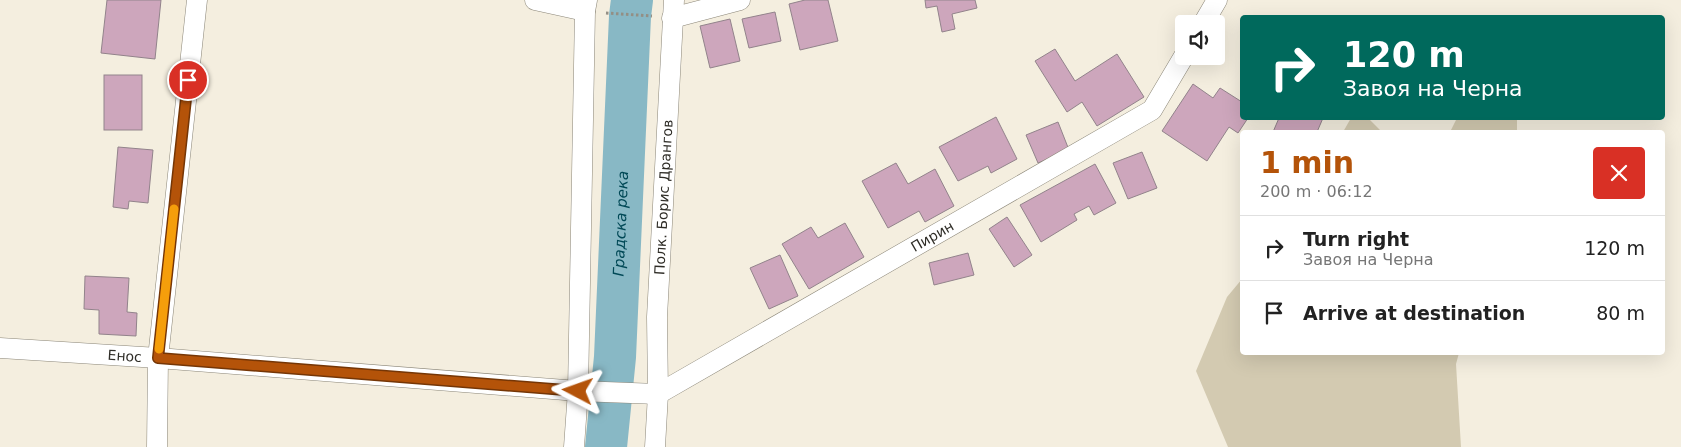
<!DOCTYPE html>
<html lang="en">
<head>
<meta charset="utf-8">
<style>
	:root { --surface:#fff; --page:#f6f6f6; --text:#222; --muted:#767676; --line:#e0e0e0; --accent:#b45309 }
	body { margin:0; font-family:"DejaVu Sans",sans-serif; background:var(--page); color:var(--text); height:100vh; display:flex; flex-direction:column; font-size:19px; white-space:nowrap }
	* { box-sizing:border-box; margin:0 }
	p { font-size:16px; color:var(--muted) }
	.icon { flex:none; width:28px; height:28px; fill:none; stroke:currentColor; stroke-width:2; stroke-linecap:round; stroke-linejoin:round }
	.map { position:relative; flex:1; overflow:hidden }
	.side { position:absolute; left:1240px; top:130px; width:425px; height:225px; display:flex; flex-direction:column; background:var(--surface); border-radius:5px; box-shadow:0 5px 20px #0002 }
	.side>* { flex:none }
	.top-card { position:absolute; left:1240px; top:15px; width:425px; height:105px; border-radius:5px; box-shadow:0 5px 20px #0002; background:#00695c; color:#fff; overflow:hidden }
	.controls { position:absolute; left:1175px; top:15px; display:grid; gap:10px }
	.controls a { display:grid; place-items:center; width:50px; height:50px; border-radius:5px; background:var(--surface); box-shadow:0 5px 20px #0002; font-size:25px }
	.pin { position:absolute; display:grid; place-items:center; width:42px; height:42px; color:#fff; margin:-21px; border:2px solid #fff; border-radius:50%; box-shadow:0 1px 5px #0007 }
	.me { position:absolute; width:55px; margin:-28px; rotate:274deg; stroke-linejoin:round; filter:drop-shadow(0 0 4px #0008) }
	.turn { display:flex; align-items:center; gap:18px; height:105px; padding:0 20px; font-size:22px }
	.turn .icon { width:65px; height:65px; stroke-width:2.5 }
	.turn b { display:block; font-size:35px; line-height:42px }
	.round { display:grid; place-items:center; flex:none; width:52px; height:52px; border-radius:5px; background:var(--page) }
	.overview { display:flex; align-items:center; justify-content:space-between; height:85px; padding:0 20px }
	h1 { font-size:30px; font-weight:700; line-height:38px; color:var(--accent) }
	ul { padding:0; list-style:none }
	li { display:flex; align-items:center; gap:15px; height:65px; padding:0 20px; border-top:1px solid var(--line) }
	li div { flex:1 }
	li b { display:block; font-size:19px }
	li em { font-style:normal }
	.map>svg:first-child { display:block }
	.green { fill:#d3cab1 }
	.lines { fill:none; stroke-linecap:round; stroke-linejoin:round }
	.river { stroke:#88b8c5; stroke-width:42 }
	.building { fill:#cda6bc; stroke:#92838b }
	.street-casing { stroke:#8b8678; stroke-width:21 }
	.path { stroke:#938f85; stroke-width:3; stroke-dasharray:2.5 2.5; stroke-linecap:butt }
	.street { stroke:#fff; stroke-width:20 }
	.route-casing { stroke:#753606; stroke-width:12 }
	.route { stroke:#b45309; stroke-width:9 }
	.slow { stroke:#f59e0b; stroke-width:9 }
	.labels { text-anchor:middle; stroke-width:4; stroke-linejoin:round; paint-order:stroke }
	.street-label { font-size:14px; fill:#2f2d27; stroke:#f4eedf }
	.water-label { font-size:15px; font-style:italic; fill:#004856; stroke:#f4eedf }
</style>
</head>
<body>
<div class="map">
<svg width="1681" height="447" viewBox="0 0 1681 447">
	<rect width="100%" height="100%" fill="#f4eedf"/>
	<g class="green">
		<polygon points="1351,118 1368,118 1382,132 1343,132"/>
		<polygon points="1457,118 1517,118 1517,132 1450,132"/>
		<polygon points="1242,279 1242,352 1459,353 1456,364 1461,447 1228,447 1196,371 1227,297"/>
	</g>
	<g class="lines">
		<path class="river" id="s1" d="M606,447L615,357L630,16L632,0"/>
	</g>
	<g class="building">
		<polygon points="107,0 161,0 155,59 101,53"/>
		<polygon points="805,0 828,0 838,41 800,50 789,4"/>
		<polygon points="925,0 975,0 977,8 952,14 955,29 942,32 937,6 926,8"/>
		<polygon points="775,12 781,41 749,48 742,19"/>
		<polygon points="730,19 740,61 710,68 700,26"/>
		<polygon points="1055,49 1075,81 1117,54 1144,97 1097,126 1082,102 1067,112 1035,61"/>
		<rect x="104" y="75" width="38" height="55"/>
		<polygon points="1193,84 1213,98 1220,88 1242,102 1242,118 1248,118 1238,133 1229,127 1207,161 1162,131"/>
		<polygon points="996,117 1017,159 991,173 988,166 958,181 939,147"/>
		<polygon points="1279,118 1323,118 1317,132 1273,132"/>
		<polygon points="1058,122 1069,150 1038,163 1026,135"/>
		<polygon points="118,147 153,150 148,203 129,201 128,209 113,207"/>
		<polygon points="1142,152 1157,188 1128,199 1113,163"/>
		<polygon points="896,163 908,184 935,169 954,206 925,222 919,211 888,228 862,181"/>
		<polygon points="1095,164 1116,203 1094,215 1089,206 1074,214 1077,220 1041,242 1020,205"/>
		<polygon points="1007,217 1032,255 1014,267 989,229"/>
		<polygon points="845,223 864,257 809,289 782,244 811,227 818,238"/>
		<polygon points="968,253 974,275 934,285 929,263"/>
		<polygon points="780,255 798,296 769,309 750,268"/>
		<polygon points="85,276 129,278 127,312 137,313 136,336 99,334 99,310 84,309"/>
	</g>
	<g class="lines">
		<g class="street-casing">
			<g id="street">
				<polyline points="535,0 585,11"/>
				<polyline points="672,18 740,0"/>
				<polyline points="1203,24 1217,0"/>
				<path id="s2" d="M0,348L158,358L578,391L658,394L1152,110L1184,56"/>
				<polyline points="157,447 158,358 197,0"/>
				<polyline points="574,447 578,391 585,11 587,0"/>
				<path id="s3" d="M655,447L658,394L657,317L674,0"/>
			</g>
		</g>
		<polyline class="path" points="606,13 652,16"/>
		<use href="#street" class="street"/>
	</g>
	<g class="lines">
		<g class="route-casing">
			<polyline id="route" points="188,80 158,358 578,391"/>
		</g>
		<use href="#route" class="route"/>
		<polyline class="slow" points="159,349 174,209"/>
	</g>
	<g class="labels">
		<g class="street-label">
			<text dy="5" stroke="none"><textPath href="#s3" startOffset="250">Полк. Борис Дрангов</textPath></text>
			<text dy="5" stroke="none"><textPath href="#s2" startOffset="976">Пирин</textPath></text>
			<text dy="5" stroke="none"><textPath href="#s2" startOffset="125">Енос</textPath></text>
		</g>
		<g class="water-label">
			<text dy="5" stroke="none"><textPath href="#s1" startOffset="224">Градска река</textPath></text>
		</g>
	</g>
</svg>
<div class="controls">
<a><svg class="icon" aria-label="sound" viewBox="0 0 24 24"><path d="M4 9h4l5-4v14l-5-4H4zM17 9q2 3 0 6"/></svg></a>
</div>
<div class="pin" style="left:188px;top:80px;background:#d93025"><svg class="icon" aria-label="arrive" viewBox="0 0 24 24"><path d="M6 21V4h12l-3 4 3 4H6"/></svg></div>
<svg class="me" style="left:578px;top:391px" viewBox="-20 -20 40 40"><path d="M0-17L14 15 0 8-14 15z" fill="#b45309" stroke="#fff" stroke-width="4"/></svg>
<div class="top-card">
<div class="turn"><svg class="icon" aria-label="right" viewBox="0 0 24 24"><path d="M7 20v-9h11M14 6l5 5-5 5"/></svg><div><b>120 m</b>Завоя на Черна</div></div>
</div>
<section class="side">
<div class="overview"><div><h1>1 min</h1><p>200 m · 06:12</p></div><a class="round" style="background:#d93025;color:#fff"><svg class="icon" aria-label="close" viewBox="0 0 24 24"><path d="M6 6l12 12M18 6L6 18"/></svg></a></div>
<ul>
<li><svg class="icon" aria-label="right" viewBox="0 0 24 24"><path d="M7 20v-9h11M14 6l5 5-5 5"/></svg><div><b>Turn right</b><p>Завоя на Черна</p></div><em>120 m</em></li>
<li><svg class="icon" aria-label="arrive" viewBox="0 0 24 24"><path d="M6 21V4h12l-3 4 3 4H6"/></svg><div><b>Arrive at destination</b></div><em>80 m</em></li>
</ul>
</section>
</div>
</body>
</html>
